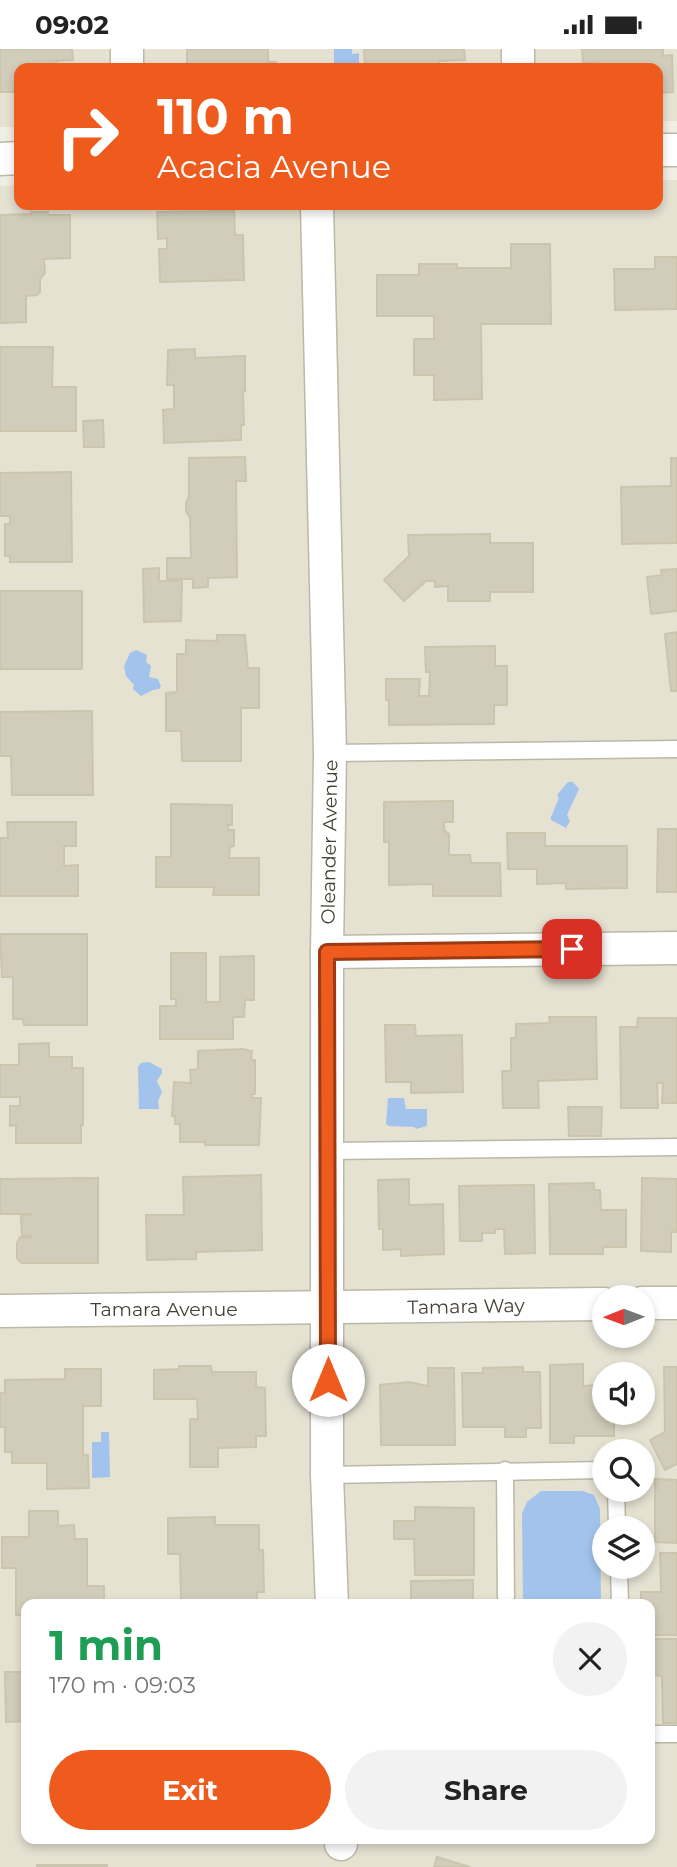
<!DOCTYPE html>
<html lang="en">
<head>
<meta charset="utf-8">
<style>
	:root { --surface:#fff; --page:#f2f2f2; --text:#222; --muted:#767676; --accent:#ef5a1d }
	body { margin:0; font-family:Montserrat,sans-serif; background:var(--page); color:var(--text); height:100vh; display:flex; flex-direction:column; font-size:26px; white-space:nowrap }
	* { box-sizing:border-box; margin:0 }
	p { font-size:23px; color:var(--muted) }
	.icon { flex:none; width:38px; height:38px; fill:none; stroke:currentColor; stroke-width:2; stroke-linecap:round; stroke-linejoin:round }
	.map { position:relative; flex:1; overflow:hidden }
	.details { position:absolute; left:21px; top:1550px; width:634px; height:245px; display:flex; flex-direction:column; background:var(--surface); border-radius:14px; box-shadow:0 4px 10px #0003 }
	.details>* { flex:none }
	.guide { position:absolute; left:14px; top:14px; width:649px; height:147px; border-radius:14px; box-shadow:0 4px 10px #0003; background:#ef5a1d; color:#fff; overflow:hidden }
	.needle { width:46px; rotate:269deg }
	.tools { position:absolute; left:592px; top:1236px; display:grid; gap:14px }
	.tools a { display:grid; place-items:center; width:63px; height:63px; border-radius:50%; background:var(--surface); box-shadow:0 4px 10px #0003; font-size:35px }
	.pin { position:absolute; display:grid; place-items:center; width:60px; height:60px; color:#fff; margin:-30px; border-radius:14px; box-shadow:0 4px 10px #0006 }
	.me { position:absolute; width:77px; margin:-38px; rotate:0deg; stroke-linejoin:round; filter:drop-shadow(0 0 5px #0008) }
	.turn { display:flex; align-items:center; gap:24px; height:147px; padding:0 28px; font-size:32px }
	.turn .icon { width:91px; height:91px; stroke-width:2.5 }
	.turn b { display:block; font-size:49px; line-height:60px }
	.round { display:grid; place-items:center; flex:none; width:74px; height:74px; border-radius:37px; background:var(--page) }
	.head { display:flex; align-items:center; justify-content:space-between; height:119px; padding:0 28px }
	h1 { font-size:42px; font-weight:700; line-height:52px; color:#1e9e55 }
	.primary-button { display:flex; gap:14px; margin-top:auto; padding:14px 28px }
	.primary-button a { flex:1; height:80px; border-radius:42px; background:var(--accent); color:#fff; font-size:28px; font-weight:700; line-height:80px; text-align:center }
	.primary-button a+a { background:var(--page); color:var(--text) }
	.status { display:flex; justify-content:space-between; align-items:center; height:49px; padding:0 35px; background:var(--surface); direction:ltr }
	.status svg { height:19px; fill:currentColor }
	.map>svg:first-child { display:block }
	.residential { fill:#e5e2d2; fill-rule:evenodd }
	.water { fill:#a2c4ec }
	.building { fill:#d2ccba; stroke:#ccc5ae; stroke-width:2 }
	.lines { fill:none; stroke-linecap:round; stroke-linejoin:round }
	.lane-casing { stroke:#bcb8a7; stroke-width:19 }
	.street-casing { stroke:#bcb8a7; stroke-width:35 }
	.lane { stroke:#fff; stroke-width:16 }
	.street { stroke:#fff; stroke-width:32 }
	.route-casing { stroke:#9b3a13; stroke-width:18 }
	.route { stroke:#ef5a1d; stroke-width:12 }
	.labels { text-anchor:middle; stroke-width:7; stroke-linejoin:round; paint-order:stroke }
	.street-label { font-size:19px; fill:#433f34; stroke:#fff }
</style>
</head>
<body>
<div class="status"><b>09:02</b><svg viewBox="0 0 49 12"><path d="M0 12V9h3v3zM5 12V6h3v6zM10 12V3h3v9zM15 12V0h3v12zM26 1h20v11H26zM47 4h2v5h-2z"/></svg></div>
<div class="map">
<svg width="677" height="1818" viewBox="0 0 677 1818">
	<rect width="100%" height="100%" fill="#f1efe4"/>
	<g class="residential">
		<polygon points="0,0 677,0 677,72 658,72 658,19 19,19 19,78 0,78"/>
		<path d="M658,131H677V1818H0V137L19,136V156H658ZM604,1248H642V1286H604ZM604,1325H642V1363H604ZM604,1402H642V1440H604ZM604,1479H642V1517H604ZM26,1556H649V1790H26Z"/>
	</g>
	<g class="water">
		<polygon points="334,0 352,0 352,5 359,4 359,19 334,19"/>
		<polygon points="136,601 147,606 146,613 151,617 149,628 158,630 161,637 159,640 153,641 141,647 133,640 134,636 126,627 124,617 130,604"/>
		<polygon points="568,733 573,733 579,740 567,766 570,772 566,779 551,771 551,768 559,749 557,746"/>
		<polygon points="149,1013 162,1020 162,1024 157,1032 162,1043 158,1052 159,1060 139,1060 138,1018 141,1014"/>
		<polygon points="388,1049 404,1049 406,1060 427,1060 427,1077 416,1080 414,1078 389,1077 386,1075"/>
		<polygon points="101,1383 109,1383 110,1428 92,1429 92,1393 101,1393"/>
		<polygon points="541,1442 583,1442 594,1446 600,1460 601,1556 523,1556 522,1465 527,1453"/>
	</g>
	<g class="building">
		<polygon points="0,0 72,0 73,11 56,12 56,19 19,19 19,43 0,43"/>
		<polygon points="187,0 268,0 268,13 276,13 276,19 187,19"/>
		<polygon points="364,0 464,0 465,11 439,12 439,17 446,16 446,19 365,19"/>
		<polygon points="582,0 663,0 663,7 672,6 673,43 658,44 658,19 600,19 599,13 583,14"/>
		<polygon points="234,162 235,186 243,186 244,231 160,233 159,200 167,200 167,189 158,190 157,163"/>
		<polygon points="31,163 48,163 48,166 70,166 70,209 44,210 45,224 40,230 40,243 37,246 26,247 26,273 0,274 0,166 31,165"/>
		<polygon points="511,195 550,195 551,275 481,275 482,350 434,351 434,326 414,326 414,290 434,290 434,267 377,267 377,226 419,226 419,215 457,215 457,219 511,219"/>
		<polygon points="655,208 677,208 677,260 615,261 614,220 655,220"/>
		<polygon points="0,298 53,298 52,338 76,338 76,382 0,382"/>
		<polygon points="195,300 195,309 245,307 245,342 243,342 244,376 241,376 241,391 164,394 163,361 174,360 174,336 167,336 168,301"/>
		<polygon points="103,371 104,398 84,398 83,372"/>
		<polygon points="245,408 246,432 236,432 237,528 208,529 208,538 193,539 193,530 167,530 167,509 191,509 190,469 186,462 186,454 189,448 189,409"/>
		<polygon points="671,409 677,409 677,494 622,495 621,438 671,437"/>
		<polygon points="71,423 72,513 10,513 10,507 5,507 5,475 10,475 10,467 0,467 0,424"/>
		<polygon points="490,485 490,494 533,494 533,543 490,543 490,552 448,552 448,537 435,538 435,532 426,532 404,552 384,531 409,507 408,486"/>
		<polygon points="159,519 159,532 182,532 181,572 144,573 143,520"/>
		<polygon points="677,520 677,562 651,565 647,528 662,526 661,521"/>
		<rect x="0" y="542" width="82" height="78"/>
		<polygon points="677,583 677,642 671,642 665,585"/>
		<polygon points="217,586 245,586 248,619 259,619 259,659 241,659 241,712 182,712 181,682 166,682 166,644 177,643 177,605 186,605 186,591 217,592"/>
		<polygon points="495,597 495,617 507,617 507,656 494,656 494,675 389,676 389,651 386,651 386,630 420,630 419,647 429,647 430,623 426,623 425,598"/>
		<polygon points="92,662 93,746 12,746 11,707 0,707 0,663"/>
		<polygon points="453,752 453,773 444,773 444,781 449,785 449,806 470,806 471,814 500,814 501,847 433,847 433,835 389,836 389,793 384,793 384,753"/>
		<polygon points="171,755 232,756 232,776 228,776 228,781 234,781 234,797 230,798 229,809 259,809 259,846 213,846 214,838 156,838 156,808 171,808"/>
		<polygon points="7,773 76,773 76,797 64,797 64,817 78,816 78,847 0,847 0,789 8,789"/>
		<polygon points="658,780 677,780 677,843 657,843"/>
		<polygon points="507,784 545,784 545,797 627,797 627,839 566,840 566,834 537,835 537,820 508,820"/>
		<polygon points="0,885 87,885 87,976 24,976 23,970 13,970 13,928 2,928"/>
		<polygon points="171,904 206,904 206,953 220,953 220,908 254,907 254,951 245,951 244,968 233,968 233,990 160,990 160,957 176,957 176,950 171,950"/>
		<polygon points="549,968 596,968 597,1030 538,1032 539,1059 503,1059 502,1022 511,1022 511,989 516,989 516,975 550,974"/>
		<polygon points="638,969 677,969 677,1054 662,1054 663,1034 657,1034 658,1059 621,1059 620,978 637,978"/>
		<polygon points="385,976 415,976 416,987 462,986 463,1043 411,1044 411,1033 386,1033"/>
		<polygon points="49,994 49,1008 72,1008 72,1019 83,1019 83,1076 81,1076 81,1094 16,1094 16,1076 10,1077 10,1057 20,1057 20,1048 0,1048 0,1016 19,1016 19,995"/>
		<polygon points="242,1000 252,1002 251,1011 255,1011 255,1045 252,1045 252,1049 261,1049 259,1096 205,1096 205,1093 180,1093 180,1075 175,1075 175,1067 172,1067 174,1033 191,1034 190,1021 198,1020 198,1002"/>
		<polygon points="568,1058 602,1058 601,1087 569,1087"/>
		<polygon points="261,1126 262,1201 196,1203 196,1210 147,1211 146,1166 184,1166 183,1128"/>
		<polygon points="98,1129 98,1214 22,1214 17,1210 17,1194 20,1188 31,1189 31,1187 22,1187 21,1167 32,1165 0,1165 0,1130"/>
		<polygon points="642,1129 677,1130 677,1183 671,1183 671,1203 641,1202"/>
		<polygon points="409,1130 409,1156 443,1155 444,1205 401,1207 401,1200 383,1201 383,1180 379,1180 378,1131"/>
		<polygon points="594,1134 594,1141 600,1141 601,1161 626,1161 626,1198 603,1198 603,1205 550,1205 549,1135"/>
		<polygon points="534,1136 535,1204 505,1205 504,1180 495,1180 495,1184 482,1184 482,1192 460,1192 459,1137"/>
		<polygon points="583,1315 583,1337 596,1336 596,1346 604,1346 604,1363 614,1363 614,1387 574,1387 574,1394 550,1394 550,1316"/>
		<polygon points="179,1317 211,1317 212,1323 256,1323 256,1338 265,1339 266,1387 256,1387 256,1398 218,1399 218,1418 190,1418 190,1370 198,1370 197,1350 154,1350 154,1321 179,1320"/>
		<polygon points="523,1318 523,1323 540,1323 541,1379 526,1379 526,1388 505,1388 505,1378 463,1378 462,1324 483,1324 483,1319"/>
		<polygon points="664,1318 677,1318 677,1415 665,1421 650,1391 665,1383"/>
		<polygon points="428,1319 454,1319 455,1396 381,1396 380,1336 409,1333 428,1337"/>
		<polygon points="65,1320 101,1320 101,1357 83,1357 83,1406 88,1406 89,1439 47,1440 47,1414 12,1414 12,1403 5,1403 5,1378 0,1378 0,1344 5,1344 5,1331 65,1330"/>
		<polygon points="655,1430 677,1431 677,1494 655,1493"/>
		<polygon points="415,1458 474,1459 474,1526 415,1526 414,1490 394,1490 394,1472 415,1472"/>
		<polygon points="29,1462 58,1462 58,1477 74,1476 75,1490 87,1490 87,1537 104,1537 104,1556 26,1556 26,1566 16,1566 16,1519 2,1519 2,1488 29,1488"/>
		<polygon points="215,1468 215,1476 259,1476 259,1501 263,1501 264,1543 257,1543 257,1556 181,1556 180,1505 168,1505 168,1469"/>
		<polygon points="660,1504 677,1504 677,1586 649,1586 649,1556 641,1556 641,1543 661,1543"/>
		<polygon points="473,1531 473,1556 411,1556 411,1532"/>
		<polygon points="22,1580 26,1580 26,1614 23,1614"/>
		<polygon points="649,1590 677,1590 677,1674 663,1674 662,1627 649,1626"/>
		<polygon points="5,1623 26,1623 26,1672 6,1673"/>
		<polygon points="437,1808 470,1818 434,1818"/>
		<rect x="37" y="1816" width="70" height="2"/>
	</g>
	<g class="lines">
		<g class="lane-casing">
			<g id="lane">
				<polyline points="330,704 677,700"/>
				<polyline points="327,1102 677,1098"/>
				<polyline points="505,1421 506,1556"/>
				<polyline points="327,1426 604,1421"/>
				<polyline points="616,1440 617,1479"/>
				<polyline points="619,1517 620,1556"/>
				<polyline points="649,1685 677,1685"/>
			</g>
		</g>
		<g class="street-casing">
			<g id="street">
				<polyline points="127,0 127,19"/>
				<polyline points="518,0 518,19"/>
				<polyline points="658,101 677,101"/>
				<polyline points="0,110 19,109"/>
				<polyline points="317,156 330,704 327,903 327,1426 332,1556"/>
				<polyline points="327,903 677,899"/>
				<polyline points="642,1254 677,1254"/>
				<polyline points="0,1262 604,1255"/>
				<polyline points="341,1790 341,1795"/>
			</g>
		</g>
		<use href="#lane" class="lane"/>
		<use href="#street" class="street"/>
	</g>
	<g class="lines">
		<g class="route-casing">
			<polyline id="route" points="328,1331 327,903 572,900"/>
		</g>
		<use href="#route" class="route"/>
	</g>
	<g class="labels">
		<g class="street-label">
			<text transform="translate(329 793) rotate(-89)" y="7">Oleander Avenue</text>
			<text transform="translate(466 1257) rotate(-1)" y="7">Tamara Way</text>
			<text x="164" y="1267">Tamara Avenue</text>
		</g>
	</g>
</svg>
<div class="tools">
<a><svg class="needle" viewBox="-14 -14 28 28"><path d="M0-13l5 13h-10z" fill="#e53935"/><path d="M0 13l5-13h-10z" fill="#767676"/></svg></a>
<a><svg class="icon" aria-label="sound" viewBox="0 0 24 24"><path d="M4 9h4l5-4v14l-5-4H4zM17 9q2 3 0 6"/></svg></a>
<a><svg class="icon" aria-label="search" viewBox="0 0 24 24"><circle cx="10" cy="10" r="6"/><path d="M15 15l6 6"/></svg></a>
<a><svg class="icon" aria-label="layers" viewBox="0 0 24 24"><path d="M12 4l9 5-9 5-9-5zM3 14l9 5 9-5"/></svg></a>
</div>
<div class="pin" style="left:572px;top:900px;background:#d93025"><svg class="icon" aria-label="arrive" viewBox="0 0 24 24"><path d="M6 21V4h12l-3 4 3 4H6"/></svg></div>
<svg class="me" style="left:328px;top:1331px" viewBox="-20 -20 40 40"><circle r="19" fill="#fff"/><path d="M0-13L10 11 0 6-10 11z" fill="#ef5a1d"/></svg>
<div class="guide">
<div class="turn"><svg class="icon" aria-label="right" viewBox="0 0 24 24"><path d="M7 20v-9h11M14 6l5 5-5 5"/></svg><div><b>110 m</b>Acacia Avenue</div></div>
</div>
<section class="details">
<div class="head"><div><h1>1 min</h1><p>170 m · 09:03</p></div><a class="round"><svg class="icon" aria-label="close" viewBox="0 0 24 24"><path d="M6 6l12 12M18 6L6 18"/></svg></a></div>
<div class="primary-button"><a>Exit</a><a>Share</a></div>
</section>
</div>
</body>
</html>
